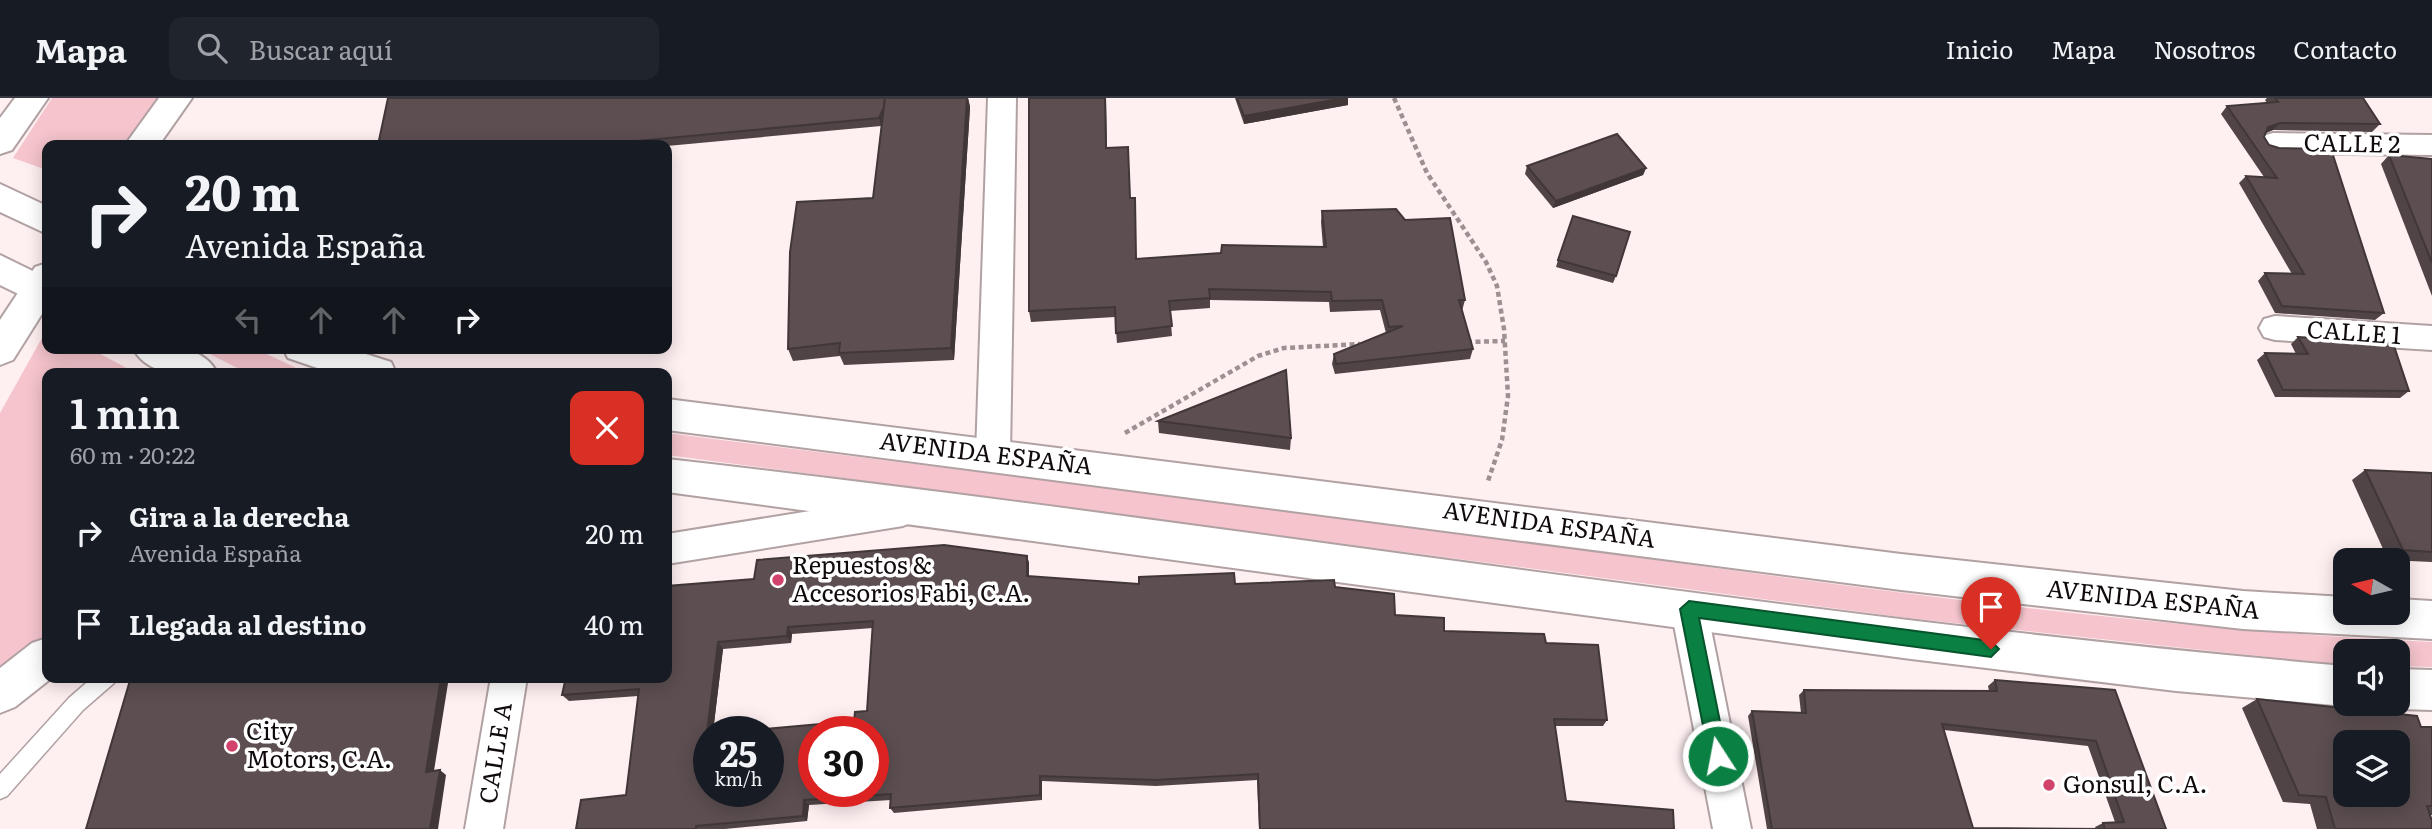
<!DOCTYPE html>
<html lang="es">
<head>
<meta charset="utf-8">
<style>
	:root { --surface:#171b24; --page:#20242c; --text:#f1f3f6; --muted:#9ea1a6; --line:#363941 }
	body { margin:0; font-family:Literata,serif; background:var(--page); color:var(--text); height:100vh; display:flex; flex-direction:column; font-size:26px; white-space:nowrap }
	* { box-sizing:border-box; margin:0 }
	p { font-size:23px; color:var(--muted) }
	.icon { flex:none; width:38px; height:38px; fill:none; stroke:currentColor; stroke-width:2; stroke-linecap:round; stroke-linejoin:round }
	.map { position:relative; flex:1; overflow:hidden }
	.details { position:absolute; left:42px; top:270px; width:630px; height:315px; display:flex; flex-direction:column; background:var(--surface); border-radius:14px; box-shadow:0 4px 18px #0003 }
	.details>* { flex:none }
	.guide { position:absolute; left:42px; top:42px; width:630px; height:214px; border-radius:14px; box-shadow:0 4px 18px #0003; background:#171b24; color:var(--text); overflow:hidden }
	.needle { width:46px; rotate:278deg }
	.fabs { position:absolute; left:2333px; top:450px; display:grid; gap:14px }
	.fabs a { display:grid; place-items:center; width:77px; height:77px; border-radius:14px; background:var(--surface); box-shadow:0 4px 18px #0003; font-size:35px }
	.speed { position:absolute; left:693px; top:618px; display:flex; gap:14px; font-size:35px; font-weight:700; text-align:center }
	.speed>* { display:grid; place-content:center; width:91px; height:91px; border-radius:50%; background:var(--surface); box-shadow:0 4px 18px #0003; line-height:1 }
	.speed small { font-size:18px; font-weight:400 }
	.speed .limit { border:10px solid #d22; background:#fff; color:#111 }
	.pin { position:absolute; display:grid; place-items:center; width:60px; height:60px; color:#fff; margin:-72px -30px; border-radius:50% 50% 50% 0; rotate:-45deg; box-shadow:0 0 7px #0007 }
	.pin .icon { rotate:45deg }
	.me { position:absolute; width:77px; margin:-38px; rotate:349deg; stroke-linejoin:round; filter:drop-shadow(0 0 5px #0008) }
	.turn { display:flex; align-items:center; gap:24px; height:147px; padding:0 28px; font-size:32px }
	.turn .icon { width:91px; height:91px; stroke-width:2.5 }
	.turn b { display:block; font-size:49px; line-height:60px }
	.lanes { display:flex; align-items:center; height:66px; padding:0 28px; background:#0003; justify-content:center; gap:35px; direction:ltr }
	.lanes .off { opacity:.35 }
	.round { display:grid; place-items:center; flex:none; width:74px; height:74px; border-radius:14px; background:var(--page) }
	.summary { display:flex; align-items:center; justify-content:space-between; height:119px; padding:0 28px }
	h1 { font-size:42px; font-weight:600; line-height:52px }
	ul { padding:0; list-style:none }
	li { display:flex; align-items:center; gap:21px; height:91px; padding:0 28px }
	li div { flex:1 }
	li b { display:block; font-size:26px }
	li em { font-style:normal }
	header { display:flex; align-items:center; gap:42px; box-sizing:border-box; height:98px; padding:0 35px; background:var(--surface); border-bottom:2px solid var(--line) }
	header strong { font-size:33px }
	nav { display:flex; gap:38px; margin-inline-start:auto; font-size:24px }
	.search { width:490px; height:63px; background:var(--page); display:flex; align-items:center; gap:18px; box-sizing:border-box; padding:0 24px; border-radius:14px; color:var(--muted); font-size:26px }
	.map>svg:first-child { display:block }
	.green { fill:#f5c4cc }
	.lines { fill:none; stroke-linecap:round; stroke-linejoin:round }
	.service-casing { stroke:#b1a1a3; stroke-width:3 }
	.minor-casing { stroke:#b1a1a3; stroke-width:4 }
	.secondary-casing { stroke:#b1a1a3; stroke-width:4 }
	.primary-casing { stroke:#b1a1a3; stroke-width:4 }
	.path { stroke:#9c9192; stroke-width:4.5; stroke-dasharray:5 3.5; stroke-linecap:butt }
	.service { fill:#fff; fill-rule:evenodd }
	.minor { fill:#fff; fill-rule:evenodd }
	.secondary { fill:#fff; fill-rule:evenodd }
	.primary { fill:#fff; fill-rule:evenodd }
	.wall { fill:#504446; fill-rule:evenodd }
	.shaded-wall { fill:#413739 }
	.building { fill:#5d4f51; stroke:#413739; stroke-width:2; fill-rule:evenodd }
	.route { fill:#0b8043; stroke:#07532c; stroke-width:2 }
	.poi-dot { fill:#d1436b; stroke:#fff; stroke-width:2.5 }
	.labels { text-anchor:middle; stroke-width:7; stroke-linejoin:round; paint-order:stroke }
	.street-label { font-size:24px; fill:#100a0b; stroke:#fff }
	.poi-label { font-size:24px; fill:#100a0b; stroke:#fff; text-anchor:start }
</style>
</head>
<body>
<header>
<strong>Mapa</strong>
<div class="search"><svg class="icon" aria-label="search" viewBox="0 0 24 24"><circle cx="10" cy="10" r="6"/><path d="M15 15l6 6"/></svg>Buscar aquí</div>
<nav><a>Inicio</a><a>Mapa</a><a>Nosotros</a><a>Contacto</a></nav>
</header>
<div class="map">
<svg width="2432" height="731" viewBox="0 0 2432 731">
	<rect width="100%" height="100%" fill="#feeff1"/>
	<g class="green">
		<polygon points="52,0 159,0 124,47 47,47 47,72 13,60"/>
		<polygon points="47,231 47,250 89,250 136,275 47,275 47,543 0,580 0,315"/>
		<polygon points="198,250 254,250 307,275 247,275"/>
		<path d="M667,335C947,371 1228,404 1509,442C1816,483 2122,530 2432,544V569L2398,568V553H2345V566L2322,565L1908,520L667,357Z"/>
	</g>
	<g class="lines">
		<g class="service-casing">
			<polygon id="service" points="93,579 117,579 114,585 83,612 7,698 0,701 0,676 69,600"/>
		</g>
		<g class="minor-casing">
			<g id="minor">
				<polygon points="988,0 1016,0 1010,357 1005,367 993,371 981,367 976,357"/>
				<polygon points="2273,35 2432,37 2432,57 2273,55 2263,52 2259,45 2263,38"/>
				<polygon points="2275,218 2432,228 2432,252 2275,242 2264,239 2259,230 2264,221"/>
				<polygon points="903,398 915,403 920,413 915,423 903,428 667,466 667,436"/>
				<polygon points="1689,495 1702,500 1707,511 1751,731 1713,731 1671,511 1676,500"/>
				<polygon points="491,579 527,579 503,731 465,731"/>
			</g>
		</g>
		<g class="secondary-casing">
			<g id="secondary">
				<polygon points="0,86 47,108 47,136 0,114"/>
				<polygon points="0,157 47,180 47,210 0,187"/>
				<path d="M133,250C162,250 202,244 217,275C188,275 149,281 133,250Z"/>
				<polygon points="283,250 347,250 391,264 396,275 332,275 288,260"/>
				<polygon points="667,301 1901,456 2243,493 2345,499 2345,514 2398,514 2398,501 2432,503 2432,541 2243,531 1901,492 667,332"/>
				<path d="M667,361C1227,424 1783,519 2345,568V606H2351L2345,608L2176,593L1911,561L667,394Z"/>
				<polygon points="2398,571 2432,572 2432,612 2398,611 2384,606 2398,606"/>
			</g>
		</g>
		<g class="primary-casing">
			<g id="primary">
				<polygon points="15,0 48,0 12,52 0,56 0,20"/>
				<polygon points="159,0 192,0 159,47 125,47"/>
				<polygon points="47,165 47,208 13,262 0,267 0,222 35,169"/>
				<polygon points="47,540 47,579 53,579 15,609 0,615 0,570 32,545"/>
			</g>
		</g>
		<g class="path">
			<polyline points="1394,0 1427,75 1486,164 1497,188 1504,231 1508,298 1502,342 1488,383"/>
			<polyline points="1467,244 1505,243"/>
			<polyline points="1125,335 1258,258 1284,250 1360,246"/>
		</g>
		<use href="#service" class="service"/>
		<use href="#minor" class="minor"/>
		<use href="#secondary" class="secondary"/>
		<use href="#primary" class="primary"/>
	</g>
	<g class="wall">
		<polygon points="388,0 968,0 970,9 954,262 844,267 840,258 793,263 788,251 873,100 881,28 667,48 667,47 378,47"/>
		<polygon points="1029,0 1106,0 1107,50 1130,100 1135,100 1136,161 1323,149 1321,124 1322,113 1465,202 1462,213 1473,251 1470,261 1335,276 1332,266 1334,256 1386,235 1380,212 1330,214 1329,204 1210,202 1210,210 1170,213 1172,238 1117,245 1115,219 1031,224 1029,213"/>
		<polygon points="1235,0 1348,0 1348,7 1244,26"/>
		<polygon points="2267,0 2363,0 2380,26 2372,34 2273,32 2265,35 2264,39 2384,215 2375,222 2275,215 2258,183 2265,175 2292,176 2239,85 2246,78 2264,79 2221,16 2227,8 2267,5 2265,2"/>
		<polygon points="2389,57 2432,61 2432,198 2381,66"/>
		<polygon points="1527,68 1646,70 1643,77 1553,110 1525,76"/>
		<polygon points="1558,162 1616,178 1613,185 1556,169"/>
		<polygon points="2298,239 2409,293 2400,300 2275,299 2257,262 2265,255 2296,256 2291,246"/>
		<polygon points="1158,323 1291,340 1290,352 1159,335"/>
		<polygon points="2365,372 2432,375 2432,464 2388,462 2352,382"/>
		<path d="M1027,458L1029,465V478L1139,486H1235L1335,489L1395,517L1444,533L1546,545L1607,622L1603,628H1555L1566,703L1674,731H1259L1257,682L1156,688L1042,683V702L894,715L890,710L891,702L809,707L807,723L725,731H576L626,697L638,598L569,603L562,597L667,488ZM873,530L867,613L854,623L709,693V634H713L723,551L791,545L792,536Z"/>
		<path d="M1995,582L2115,592L2166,731H1767L1748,618L1752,613L1801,615L1799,597L1804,592L1989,593L1988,588ZM1944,632L2088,648L2115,724L2103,725L2095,729L2096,731L1973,730Z"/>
		<polygon points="2257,601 2421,629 2432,629 2432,717 2430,717 2432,731 2317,731 2310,706 2283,704 2242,610"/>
	</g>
	<g class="shaded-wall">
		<polygon points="888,0 881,28 879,20"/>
		<polygon points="967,0 968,0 970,9 954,262 951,250"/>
		<polygon points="1344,0 1348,0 1348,7 1244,26 1244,18"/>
		<polygon points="2280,25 2273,32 2261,37 2268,29"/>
		<polygon points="1646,70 1643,77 1553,110 1556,103"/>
		<polygon points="1027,458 1029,465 1029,485 1027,478"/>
		<polygon points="788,529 792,536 791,545 787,538"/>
		<polygon points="718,544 723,551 713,634 709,634 709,637 707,635"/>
		<polygon points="441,579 449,579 433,679 426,674"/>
		<polygon points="440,672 446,677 438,731 430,731"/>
		<polygon points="1040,678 1042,683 1042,702 1040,697"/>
		<polygon points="804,702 809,707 807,723 803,718"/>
	</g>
	<g class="building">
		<polygon points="388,0 885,0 884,9 879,20 595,47 378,47"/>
		<polygon points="885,0 967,0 951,250 839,255 840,245 788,251 790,154 797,104 873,100"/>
		<polygon points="1029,0 1105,0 1106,50 1128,49 1130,100 1135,100 1136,161 1221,155 1222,147 1326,149 1322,113 1396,111 1405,122 1450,120 1465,202 1459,202 1473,251 1336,266 1334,256 1403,228 1389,229 1382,202 1332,203 1331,194 1209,191 1210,200 1169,203 1172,228 1116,235 1115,209 1029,213"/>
		<polygon points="1237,0 1344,0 1244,18"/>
		<polygon points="2275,0 2363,0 2380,26 2280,25 2268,29 2264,39 2269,47 2279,50 2331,51 2384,215 2282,208 2265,175 2304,176 2246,78 2277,80 2227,8 2278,4"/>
		<polygon points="1617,36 1646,70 1556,103 1527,68"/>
		<polygon points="2389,57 2432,61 2432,165"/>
		<polygon points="1573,118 1630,134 1616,178 1558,162"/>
		<polygon points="2298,239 2393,245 2409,293 2283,292 2265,255 2308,256"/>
		<polygon points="1286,272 1291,340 1158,323"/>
		<polygon points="2365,372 2432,375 2432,454 2403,452"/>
		<path d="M944,447L1027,458V478L1139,486V479L1234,475L1235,486L1334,482L1335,489L1394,496L1395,517L1444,520V533L1544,536L1546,545L1598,547L1607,622L1554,621L1566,703L1673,712L1674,731H1260L1258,676L1155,682L1040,678V697L890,710L891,696L804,702L803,718L696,728V731H576L581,702L626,697L639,591L562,597L566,579H667V488L754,481L757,462ZM873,523L867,613L855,614L854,623L730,634H768V693H709V635H707L718,544L787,538L788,529ZM814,634H873V693H814Z"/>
		<polygon points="131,579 441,579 426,674 440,672 430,731 86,731"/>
		<path d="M1995,582L2115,592L2166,731H1772L1752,613L1806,615L1804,592L1997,593ZM1942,626L2096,643L2124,724L2103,725L2105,731L1973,730Z"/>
		<path d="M2257,601L2417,618L2421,629H2432V708H2427L2432,723V731H2335L2326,699L2299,697ZM2345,644H2398V696H2345Z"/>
	</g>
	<polygon class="route" points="1689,503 1991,543 1999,551 1991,559 1699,520 1727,658 1724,664 1718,666 1712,664 1709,658 1680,511"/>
	<g class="poi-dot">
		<circle cx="778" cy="482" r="7"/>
		<circle cx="232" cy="648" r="7"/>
		<circle cx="2049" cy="687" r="7"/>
	</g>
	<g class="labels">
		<g class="street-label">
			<text transform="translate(2352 46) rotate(1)" y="8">CALLE 2</text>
			<text transform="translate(2354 235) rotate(4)" y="8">CALLE 1</text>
			<text transform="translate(986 356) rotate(7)" y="8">AVENIDA ESPAÑA</text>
			<text transform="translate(1549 427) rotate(8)" y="8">AVENIDA ESPAÑA</text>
			<text transform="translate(2153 502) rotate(6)" y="8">AVENIDA ESPAÑA</text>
			<text transform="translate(496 655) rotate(-81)" y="8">CALLE A</text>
		</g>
		<g class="poi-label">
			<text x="792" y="476">Repuestos &amp;<tspan x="792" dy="28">Accesorios Fabi, C.A.</tspan></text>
			<text x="246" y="642">City<tspan x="246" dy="28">Motors, C.A.</tspan></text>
			<text x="2063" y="695">Gonsul, C.A.</text>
		</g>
	</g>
</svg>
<div class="fabs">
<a><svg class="needle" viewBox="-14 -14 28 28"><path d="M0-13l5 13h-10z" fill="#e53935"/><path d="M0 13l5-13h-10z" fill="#9ea1a6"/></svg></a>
<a><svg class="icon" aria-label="sound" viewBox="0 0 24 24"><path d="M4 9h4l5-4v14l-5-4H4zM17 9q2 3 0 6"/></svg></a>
<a><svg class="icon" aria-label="layers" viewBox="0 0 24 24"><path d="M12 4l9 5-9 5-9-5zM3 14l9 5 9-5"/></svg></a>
</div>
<div class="speed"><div>25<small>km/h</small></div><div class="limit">30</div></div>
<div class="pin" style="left:1991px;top:551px;background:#d93025"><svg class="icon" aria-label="arrive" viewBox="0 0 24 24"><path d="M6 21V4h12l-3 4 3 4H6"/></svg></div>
<svg class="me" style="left:1718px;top:658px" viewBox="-20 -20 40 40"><circle r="17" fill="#0b8043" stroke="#fff" stroke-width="3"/><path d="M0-11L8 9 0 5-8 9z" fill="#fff"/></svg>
<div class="guide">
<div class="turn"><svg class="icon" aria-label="right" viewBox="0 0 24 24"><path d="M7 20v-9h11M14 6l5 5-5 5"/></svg><div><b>20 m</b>Avenida España</div></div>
<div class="lanes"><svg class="icon off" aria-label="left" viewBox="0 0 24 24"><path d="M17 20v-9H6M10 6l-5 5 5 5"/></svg><svg class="icon off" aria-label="ahead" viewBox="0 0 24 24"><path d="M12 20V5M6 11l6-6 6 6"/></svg><svg class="icon off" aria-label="ahead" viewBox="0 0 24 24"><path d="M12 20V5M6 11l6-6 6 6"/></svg><svg class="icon" aria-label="right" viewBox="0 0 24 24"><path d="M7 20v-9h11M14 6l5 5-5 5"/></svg></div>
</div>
<section class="details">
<div class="summary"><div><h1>1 min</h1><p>60 m · 20:22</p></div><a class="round" style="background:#d93025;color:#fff"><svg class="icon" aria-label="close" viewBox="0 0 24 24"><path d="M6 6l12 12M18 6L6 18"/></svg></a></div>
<ul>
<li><svg class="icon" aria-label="right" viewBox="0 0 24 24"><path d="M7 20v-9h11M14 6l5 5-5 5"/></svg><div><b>Gira a la derecha</b><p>Avenida España</p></div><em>20 m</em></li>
<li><svg class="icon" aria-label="arrive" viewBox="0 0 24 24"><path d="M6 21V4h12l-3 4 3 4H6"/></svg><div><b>Llegada al destino</b></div><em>40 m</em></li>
</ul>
</section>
</div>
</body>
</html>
